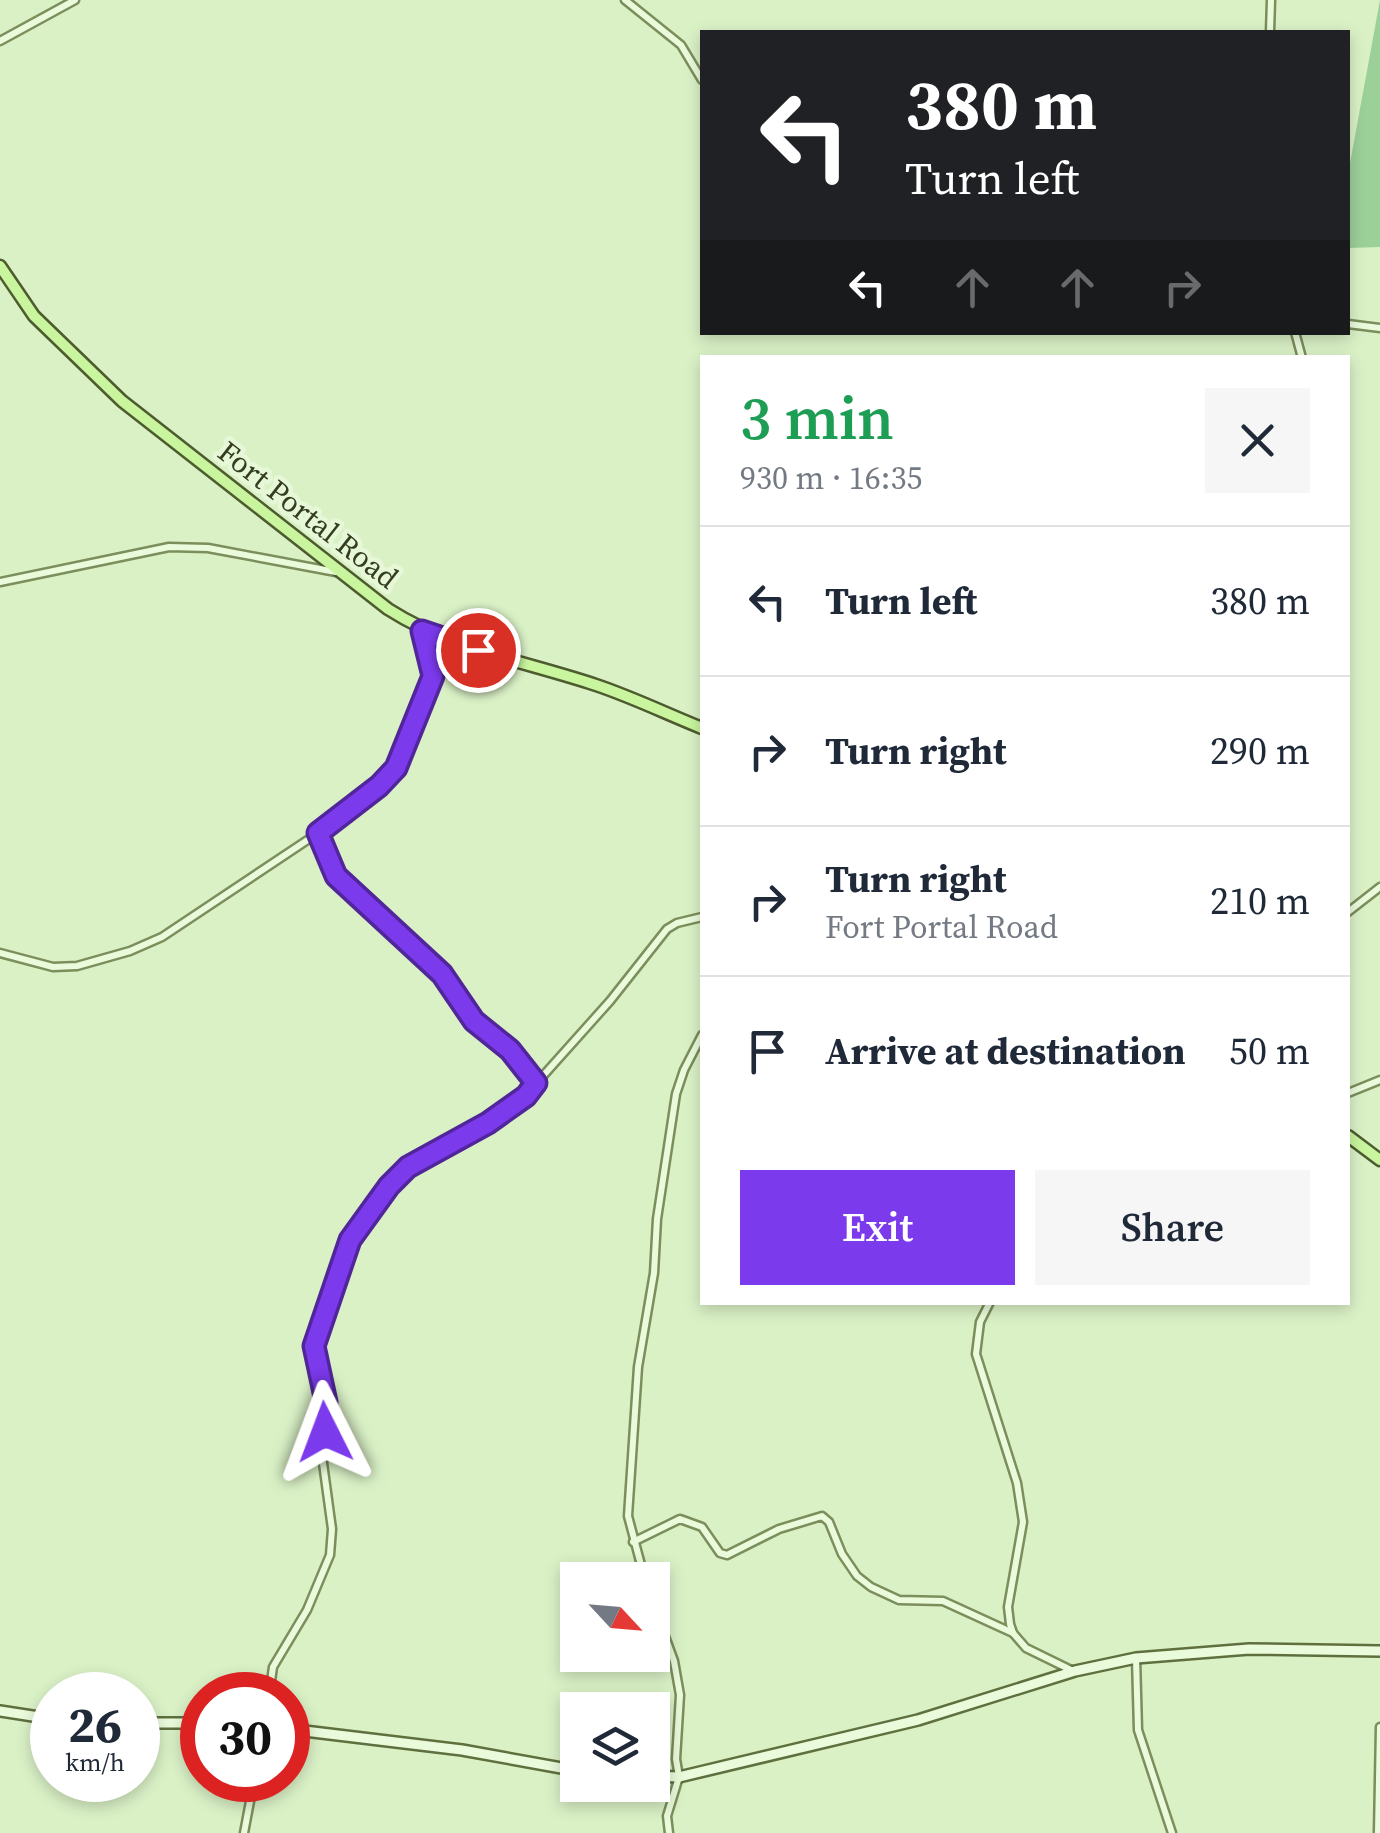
<!DOCTYPE html>
<html lang="en">
<head>
<meta charset="utf-8">
<style>
	:root { --surface:#fff; --page:#f6f6f7; --text:#1f2937; --muted:#747a83; --line:#e0e1e3; --accent:#7c3aed }
	body { margin:0; font-family:"Source Serif 4",serif; background:var(--page); color:var(--text); height:100vh; display:flex; flex-direction:column; font-size:38px; white-space:nowrap }
	* { box-sizing:border-box; margin:0 }
	p { font-size:32px; color:var(--muted) }
	.icon { flex:none; width:55px; height:55px; fill:none; stroke:currentColor; stroke-width:2; stroke-linecap:round; stroke-linejoin:round }
	.map { position:relative; flex:1; overflow:hidden }
	.panel { position:absolute; left:700px; top:355px; width:650px; height:950px; display:flex; flex-direction:column; background:var(--surface); border-radius:0px; box-shadow:0 5px 15px #0003 }
	.panel>* { flex:none }
	.guide { position:absolute; left:700px; top:30px; width:650px; height:305px; border-radius:0px; box-shadow:0 5px 15px #0003; background:#202124; color:#fff; overflow:hidden }
	.needle { width:65px; rotate:116deg }
	.fabs { position:absolute; left:560px; top:1562px; display:grid; gap:20px }
	.fabs a { display:grid; place-items:center; width:110px; height:110px; border-radius:0px; background:var(--surface); box-shadow:0 5px 15px #0003; font-size:50px }
	.speed { position:absolute; left:30px; top:1672px; display:flex; gap:20px; font-size:50px; font-weight:700; text-align:center }
	.speed>* { display:grid; place-content:center; width:130px; height:130px; border-radius:50%; background:var(--surface); box-shadow:0 5px 15px #0003; line-height:1 }
	.speed small { font-size:25px; font-weight:400 }
	.speed .limit { border:15px solid #d22; background:#fff; color:#111 }
	.pin { position:absolute; display:grid; place-items:center; width:85px; height:85px; color:#fff; margin:-42px; border:5px solid #fff; border-radius:50%; box-shadow:0 2px 10px #0007 }
	.me { position:absolute; width:110px; margin:-55px; rotate:357deg; stroke-linejoin:round; filter:drop-shadow(0 0 8px #0008) }
	.turn { display:flex; align-items:center; gap:35px; height:210px; padding:0 40px; font-size:45px }
	.turn .icon { width:130px; height:130px; stroke-width:2.5 }
	.turn b { display:block; font-size:70px; line-height:85px }
	.lanes { display:flex; align-items:center; height:95px; padding:0 40px; background:#0003; justify-content:center; gap:50px; direction:ltr }
	.lanes .off { opacity:.35 }
	.round { display:grid; place-items:center; flex:none; width:105px; height:105px; border-radius:0px; background:var(--page) }
	.headline { display:flex; align-items:center; justify-content:space-between; height:170px; padding:0 40px }
	h1 { font-size:60px; font-weight:600; line-height:75px; color:#1e9e55 }
	.action { display:flex; gap:20px; margin-top:auto; padding:20px 40px }
	.action a { flex:1; height:115px; border-radius:0px; background:var(--accent); color:#fff; font-size:40px; font-weight:600; line-height:115px; text-align:center }
	.action a+a { background:var(--page); color:var(--text) }
	ul { padding:0; list-style:none }
	li { display:flex; align-items:center; gap:30px; height:150px; padding:0 40px; border-top:2px solid var(--line) }
	li div { flex:1 }
	li b { display:block; font-size:38px }
	li em { font-style:normal }
	.map>svg:first-child { display:block }
	.green { fill:#9cd099 }
	.lines { fill:none; stroke-linecap:round; stroke-linejoin:round }
	.street-casing { stroke:#7b8e5b; stroke-width:11 }
	.secondary-casing { stroke:#5f703e; stroke-width:14 }
	.primary-casing { stroke:#4e5b2f; stroke-width:15 }
	.street { stroke:#eafbdb; stroke-width:6 }
	.secondary { stroke:#eafbdb; stroke-width:9 }
	.primary { stroke:#c8f59d; stroke-width:10 }
	.route-casing { stroke:#51269a; stroke-width:25 }
	.route { stroke:#7c3aed; stroke-width:18 }
	.labels { text-anchor:middle; stroke-width:9; stroke-linejoin:round; paint-order:stroke }
	.street-label { font-size:30px; fill:#343d1f; stroke:#e6f8d7 }
</style>
</head>
<body>
<div class="map">
<svg width="1380" height="1833" viewBox="0 0 1380 1833">
	<rect width="100%" height="100%" fill="#daf1c6"/>
	<polygon class="green" points="1380,0 1380,247 1348,248 1348,174"/>
	<g class="lines">
		<g class="street-casing">
			<g id="street">
				<polyline points="625,0 681,45 702,80"/>
				<polyline points="1270,32 1271,0"/>
				<polyline points="0,41 75,0"/>
				<polyline points="1348,324 1380,328"/>
				<polyline points="1295,332 1302,358"/>
				<polyline points="0,582 169,547 208,548 336,572"/>
				<polyline points="318,833 337,876 442,974 474,1021 509,1050 536,1083"/>
				<polyline points="1348,912 1380,887"/>
				<polyline points="0,953 53,967 77,966 130,951 162,937 318,833 379,785 396,768 433,675 422,631"/>
				<polyline points="1348,1093 1380,1080"/>
				<polyline points="990,1302 980,1322 976,1354 1017,1483 1023,1522 1008,1607 1010,1624 1013,1633 1026,1648 1073,1671"/>
				<polyline points="633,1542 680,1519 702,1527 720,1553 727,1555 779,1529 822,1516 829,1522 842,1554 857,1576 871,1587 899,1600 943,1601 1013,1633"/>
				<polyline points="645,1580 628,1516 638,1367 654,1273 657,1219 676,1094 684,1070 702,1035"/>
				<polyline points="652,1601 674,1661 680,1695 676,1759 679,1777 667,1816 669,1833"/>
				<polyline points="1136,1658 1138,1730 1172,1833"/>
				<polyline points="269,1695 273,1667 307,1610 330,1555 332,1529 323,1463 327,1402 314,1346 350,1240 389,1186 408,1167 489,1123 525,1096 610,1001 667,929 677,923 702,917"/>
				<polyline points="244,1833 254,1780"/>
				<polyline points="1378,1833 1380,1727"/>
			</g>
		</g>
		<g class="secondary-casing">
			<g id="secondary">
				<polyline points="0,1711 52,1719"/>
				<polyline points="138,1723 202,1723"/>
				<polyline points="288,1729 462,1750 578,1771"/>
				<polyline points="652,1776 679,1777 918,1720 1075,1671 1136,1658 1249,1649 1380,1651"/>
			</g>
		</g>
		<g class="primary-casing">
			<g id="primary">
				<path d="M0,266L34,316L122,401L388,609C452,650 524,661 596,685C632,697 667,714 702,728"/>
				<polyline points="1348,1136 1380,1160"/>
			</g>
		</g>
		<use href="#street" class="street"/>
		<use href="#secondary" class="secondary"/>
		<use href="#primary" class="primary"/>
	</g>
	<g class="lines">
		<g class="route-casing">
			<polyline id="route" points="325,1432 326,1402 314,1346 350,1240 389,1186 408,1167 488,1123 526,1096 536,1083 510,1050 474,1021 442,974 336,876 318,833 379,786 396,768 433,676 422,631 478,650"/>
		</g>
		<use href="#route" class="route"/>
	</g>
	<g class="labels">
		<g class="street-label">
			<text transform="translate(308 515) rotate(38)" y="10">Fort Portal Road</text>
		</g>
	</g>
</svg>
<div class="fabs">
<a><svg class="needle" viewBox="-14 -14 28 28"><path d="M0-13l5 13h-10z" fill="#e53935"/><path d="M0 13l5-13h-10z" fill="#747a83"/></svg></a>
<a><svg class="icon" aria-label="layers" viewBox="0 0 24 24"><path d="M12 4l9 5-9 5-9-5zM3 14l9 5 9-5"/></svg></a>
</div>
<div class="speed"><div>26<small>km/h</small></div><div class="limit">30</div></div>
<div class="pin" style="left:478px;top:650px;background:#d93025"><svg class="icon" aria-label="arrive" viewBox="0 0 24 24"><path d="M6 21V4h12l-3 4 3 4H6"/></svg></div>
<svg class="me" style="left:325px;top:1432px" viewBox="-20 -20 40 40"><path d="M0-17L14 15 0 8-14 15z" fill="#7c3aed" stroke="#fff" stroke-width="4"/></svg>
<div class="guide">
<div class="turn"><svg class="icon" aria-label="left" viewBox="0 0 24 24"><path d="M17 20v-9H6M10 6l-5 5 5 5"/></svg><div><b>380 m</b>Turn left</div></div>
<div class="lanes"><svg class="icon" aria-label="left" viewBox="0 0 24 24"><path d="M17 20v-9H6M10 6l-5 5 5 5"/></svg><svg class="icon off" aria-label="ahead" viewBox="0 0 24 24"><path d="M12 20V5M6 11l6-6 6 6"/></svg><svg class="icon off" aria-label="ahead" viewBox="0 0 24 24"><path d="M12 20V5M6 11l6-6 6 6"/></svg><svg class="icon off" aria-label="right" viewBox="0 0 24 24"><path d="M7 20v-9h11M14 6l5 5-5 5"/></svg></div>
</div>
<section class="panel">
<div class="headline"><div><h1>3 min</h1><p>930 m · 16:35</p></div><a class="round"><svg class="icon" aria-label="close" viewBox="0 0 24 24"><path d="M6 6l12 12M18 6L6 18"/></svg></a></div>
<ul>
<li><svg class="icon" aria-label="left" viewBox="0 0 24 24"><path d="M17 20v-9H6M10 6l-5 5 5 5"/></svg><div><b>Turn left</b></div><em>380 m</em></li>
<li><svg class="icon" aria-label="right" viewBox="0 0 24 24"><path d="M7 20v-9h11M14 6l5 5-5 5"/></svg><div><b>Turn right</b></div><em>290 m</em></li>
<li><svg class="icon" aria-label="right" viewBox="0 0 24 24"><path d="M7 20v-9h11M14 6l5 5-5 5"/></svg><div><b>Turn right</b><p>Fort Portal Road</p></div><em>210 m</em></li>
<li><svg class="icon" aria-label="arrive" viewBox="0 0 24 24"><path d="M6 21V4h12l-3 4 3 4H6"/></svg><div><b>Arrive at destination</b></div><em>50 m</em></li>
</ul>
<div class="action"><a>Exit</a><a>Share</a></div>
</section>
</div>
</body>
</html>
